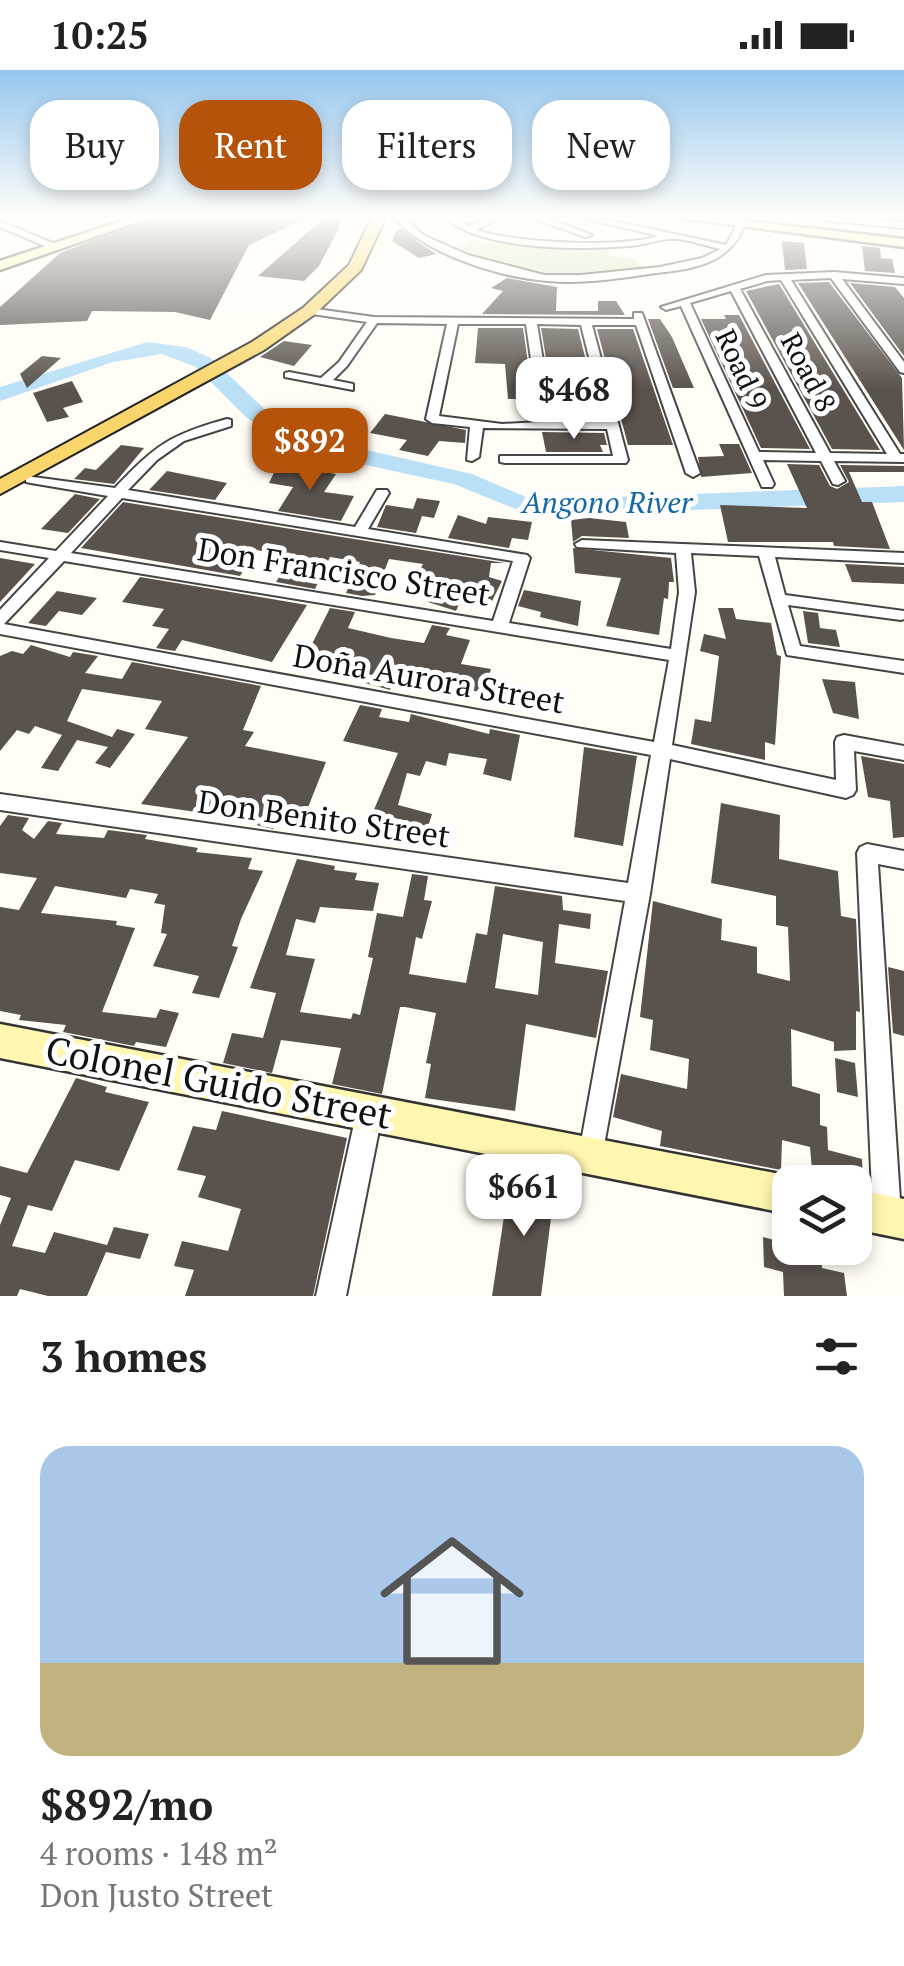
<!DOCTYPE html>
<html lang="en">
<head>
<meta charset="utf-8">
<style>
  body { margin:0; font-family:"PT Serif",serif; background:#f6f6f6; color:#222; height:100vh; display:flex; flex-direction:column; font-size:38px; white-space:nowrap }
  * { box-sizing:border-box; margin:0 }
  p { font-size:32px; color:#767676 }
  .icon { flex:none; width:55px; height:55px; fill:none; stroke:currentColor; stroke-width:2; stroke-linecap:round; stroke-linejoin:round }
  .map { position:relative; height:1226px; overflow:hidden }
  .drawer { display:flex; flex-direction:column; background:#fff; flex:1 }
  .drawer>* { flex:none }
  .guide { position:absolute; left:30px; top:30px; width:845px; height:90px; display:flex; gap:20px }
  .tools { position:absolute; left:772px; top:1095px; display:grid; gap:20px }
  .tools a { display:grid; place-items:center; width:100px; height:100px; border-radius:20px; background:#fff; box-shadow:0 5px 15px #0003; font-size:50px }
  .price { position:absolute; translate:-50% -85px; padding:0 22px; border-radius:20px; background:#fff; color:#222; font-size:32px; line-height:65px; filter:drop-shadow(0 2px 5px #0008) }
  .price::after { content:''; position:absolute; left:50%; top:60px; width:30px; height:22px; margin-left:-15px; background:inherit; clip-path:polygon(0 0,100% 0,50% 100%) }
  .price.on { background:#b45309; color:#fff }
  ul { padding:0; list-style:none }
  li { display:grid; align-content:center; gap:20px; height:530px; padding:0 40px }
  li span { display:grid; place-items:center; height:310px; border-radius:30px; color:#555 }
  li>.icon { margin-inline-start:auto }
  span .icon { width:180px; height:180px; fill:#fffc; stroke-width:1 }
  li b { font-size:42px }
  h2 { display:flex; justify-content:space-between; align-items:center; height:120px; padding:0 40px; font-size:42px }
  .chip { padding:0 35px; border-radius:30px; background:#fff; box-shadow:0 5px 15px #0003; font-size:35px; line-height:90px }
  .chip.on { background:#b45309; color:#fff }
  .status { display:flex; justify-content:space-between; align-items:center; height:70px; padding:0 50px; background:#fff; direction:ltr }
  .status svg { height:28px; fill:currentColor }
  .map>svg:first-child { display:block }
  .green { fill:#d5ebbd }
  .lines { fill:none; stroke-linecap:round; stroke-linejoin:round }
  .river { fill:#b9e0f7; fill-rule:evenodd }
  .building { fill:#5a524d; fill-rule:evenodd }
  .street-casing { stroke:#444; stroke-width:4 }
  .secondary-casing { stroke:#333; stroke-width:5 }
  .primary-casing { stroke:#222; stroke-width:4 }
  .street { fill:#fff; fill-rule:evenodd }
  .secondary { fill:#fff6b0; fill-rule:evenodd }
  .primary { fill:#f9d66b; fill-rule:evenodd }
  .labels { text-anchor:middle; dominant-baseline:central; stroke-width:10; stroke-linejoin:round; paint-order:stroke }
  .far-street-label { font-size:28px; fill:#111; stroke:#fff }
  .far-water-label { font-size:30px; font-style:italic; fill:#1768a6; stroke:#fff }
  .street-label { font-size:32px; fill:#111; stroke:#fff }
  .near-street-label { font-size:38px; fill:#111; stroke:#fff }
</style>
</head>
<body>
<div class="status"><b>10:25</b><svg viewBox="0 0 49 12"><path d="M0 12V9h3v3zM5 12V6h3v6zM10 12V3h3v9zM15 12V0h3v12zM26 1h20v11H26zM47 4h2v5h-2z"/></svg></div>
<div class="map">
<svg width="904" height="1226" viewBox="0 0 904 1226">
  <rect width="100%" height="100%" fill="#fffdf5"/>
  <path class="green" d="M472,170L608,180L610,186L632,188L645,198L549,207L455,180Z"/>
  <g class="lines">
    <path class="river" d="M147,272L186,277L211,288L275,349L314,368L472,404L533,430L904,416V432L533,446L454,414L319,385L276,369L245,346L196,297L162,284L113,292L0,331V317Z"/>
  </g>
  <path class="building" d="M155,147H308L249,175L210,250L175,242L92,241L87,251L0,255V237L60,183Z
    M325,147H341L338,160L319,196L304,211L258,206Z
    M401,159L422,175L437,184L419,188L392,171L396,161Z
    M782,171L804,173L807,199L785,200Z
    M862,176L880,178L881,188L892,189L895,203L865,201Z
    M507,208L557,217L556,241H598V231H616L625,245L482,244L503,221L491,218Z
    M829,212L902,308L904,380L798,213Z
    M850,213L895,217L904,228V286Z
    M779,214L880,380L832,379L746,221Z
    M724,245H739L810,379L761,378L701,249H726Z
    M648,249H660L672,267L694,318H673Z
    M478,258H523L533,329H508L505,294L475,293Z
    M541,258L578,259L600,347L556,348Z
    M597,259H633L673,375H628Z
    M284,271L312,275L294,296L260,287Z
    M42,286L61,288L27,318L20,304Z
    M72,311L83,332L63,338L69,347L47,352L33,323Z
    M385,344L466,360L465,373L439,371L428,386L399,380L407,370L370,363Z
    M542,362L604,363L607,375H600L603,382H546Z
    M719,374H739L752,403L701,407L698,387L724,386Z
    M121,375L144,378L114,414L74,409L85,398L96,400Z
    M278,394L336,404L324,422L354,426L341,451L278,441L293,417L269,413Z
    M787,394L819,395L830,416L837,419L849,412L840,395L904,396V402H849L862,432H872L890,479L834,476L833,472H728L720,435L807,438Z
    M167,401L227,413L215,430L149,420Z
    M75,424L100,429L68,463L41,459Z
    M417,428L440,431L434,448L422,446L416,463L377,457L386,435L413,439Z
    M123,432L505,493H491L489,507L502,511L488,539L459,534L456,541L425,531L434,505L419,502L423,494L389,489L375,525L362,526L346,523L360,492L330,487L315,519L276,512L292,486L256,480L240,506L81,478Z
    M458,445L486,454L488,447L532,452L528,470L512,468L509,478L448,468Z
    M589,448L626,452L629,468L582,466L573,472L571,450Z
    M573,478L671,488L674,512H669L668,529L664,528L659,565L606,556L621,508L575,503Z
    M0,488L35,494L0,532Z
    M845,494L904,497V514L852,512Z
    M140,507L260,527L307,535L272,592L182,570L175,581L156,578L169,559L152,556L164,539L122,532Z
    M524,520L581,531L578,556L540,547L541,542L518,536Z
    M57,521L97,528L82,545L59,541L46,556L28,553Z
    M330,538L355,542L348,558L391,568L424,573L432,555L450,558L446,565L470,570L461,594L491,599L484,623L413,607L409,620L393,614L390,620L348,608L355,592L308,582Z
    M718,538H733L736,549L771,553L777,585L781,586L775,675L765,672V690L691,674L695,649L711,652L719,586L700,581L704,564L726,569Z
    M803,541L818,543L820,558L836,560L840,577L808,573Z
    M31,575L70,587L73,582L98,586L85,603L122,609L132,592L261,616L243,660L254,662L245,676L326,692L303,750L279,746L273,759L210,744L141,734L188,667L145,659L162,631L82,619L67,651L112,667L117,659L135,664L110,698L95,693L108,677L77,670L58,701L41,698L62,665L35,656L29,664L17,660L0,681V586L12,581L23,584Z
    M822,609L855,612L859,649L833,643Z
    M360,635L382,639L379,647L409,652L411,644L489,664L490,659L520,665L511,711L483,704L487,689L449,683L446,696L426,691L420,706L407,703L398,735L432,744L428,757L373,742L398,683L343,671Z
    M584,677L637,686L623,776L574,767Z
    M861,686L904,694V767L893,768L890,731L868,727Z
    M721,733L780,745L779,789L838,801L841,846L856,849L860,942L856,941V980L834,981V972L791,959L792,1016L820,1024V1055L827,1057L828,1080L862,1089L863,1112L813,1111L810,1077L782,1070L781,1100L660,1076L662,1061L613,1047L621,1004L687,1019L689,989L650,980L653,950L640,947L653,831L722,849L721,870L757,877V903L790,911L788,857L776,855V826L711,813Z
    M8,745L29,748L22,760L34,769L48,751L62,753L56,764L104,768L108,760L147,765L145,769L198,778L196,782L252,788L248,799L263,801L241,849L232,876L238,877L219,928L192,923L199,906L153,896L167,864L161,863L165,835L154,833L158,824L130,819L126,828L55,816L41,843L117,851L116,855L135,858L102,942L156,948L160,939L179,943L166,977L136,972L134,976L63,962L66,955L19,950L21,945L0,941V837L19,840L37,808L0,803V756Z
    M297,789L335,796L334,800L357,803L355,810L379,813L373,841L320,837L315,853L296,849L286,885L315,889L300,942L351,949L353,943L360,945L373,888L368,887L377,843L403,847L412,804L428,806L424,830L432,831L422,869L416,867L409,904L466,913L476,863L487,865L495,816L562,826L563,840L591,844L590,859L559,854L555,893L608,901L596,968L526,954L515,1041L425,1028L431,994L426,993L436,943L405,937H400L382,1024L332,1014L341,978L281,970L272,1003L223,993L232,963L263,968L276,923L250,918ZM503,864L543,872L538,925L495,918Z
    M888,897L904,901V966L893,963Z
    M835,988L855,993L858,1027L837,1022Z
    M76,1008L107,1017L105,1022L149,1032L119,1101L75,1090L52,1141L28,1135L12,1176L45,1183L54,1162L107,1175L114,1157L149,1164L140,1189L106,1182L87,1226H48L20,1219L17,1226H0V1155L11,1128L0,1125V1096L27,1103Z
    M222,1041L347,1068L313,1226H185L194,1200L174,1196L182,1171L228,1181L241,1139L198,1127L206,1106L177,1100L193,1056L216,1060Z
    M510,1107L555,1117L541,1226H492Z
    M763,1167L790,1174V1178H821L822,1198L844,1203L847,1226H784L783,1202L764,1197Z"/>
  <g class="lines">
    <g class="street-casing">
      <path id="street" d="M394,147H403L425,166L468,185L544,205H581L660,197L702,188L721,179C705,176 683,167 668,169C656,170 643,175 630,176C579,180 483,181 443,147H453L469,156L490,147H502L476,160C515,173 620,178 659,166L578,147H595L726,175L738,153L745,155C728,197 689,199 649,204C616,209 581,214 548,211C502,208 423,184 394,147Z
        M530,147H543L592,165L585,167Z
        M817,147L904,152V158L821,150Z
        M0,151L60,176L62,178L54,180L0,157Z
        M834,202L904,208V214L842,209L904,292V303L900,302L831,208L791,210L900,384H904V392L834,391L845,411L838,415L833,414L821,391L763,390L774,414L772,417H762L681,236L666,240L661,237L766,205ZM781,210L887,384L830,383L740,219L767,211ZM731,221L816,383L759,382L690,233Z
        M309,238L374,247L634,249V243H642L700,403L693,407L686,403L636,255H592L628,390L626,393H505L500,392V386H613L607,359L483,358L479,387L472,391L467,390L470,357L432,353L426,349L447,254L377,253L347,296L333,310L353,314V320L285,307V303L289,302L321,308L339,292L367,252L305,243L304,241ZM458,254H526L540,352L502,354L439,346ZM537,254L581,255L605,351L553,352Z
        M227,349L231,350V356L184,371L157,390L128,420L355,457L377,420H387L389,423L368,459L527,485L530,488L509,553L671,579L679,522L676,483L577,477L575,474L582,470L904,483V493L775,487L785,525L904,541V549L901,550L788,535L800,576L904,591V603L787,585L759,486L691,483L695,522L672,675L836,710L835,672L837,667L844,665L904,676V690L854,681L856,720L853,725L846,728L670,689L650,824L601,1092L592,1096L583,1092L579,1083L625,831L0,740V724L628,813L651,685L0,564V540L49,488L0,480V472L56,481L108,426L31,413L26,412V406L115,418C156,375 169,365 227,349ZM122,428L513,491L493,551L71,483ZM64,491L669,590L654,672L4,554Z
        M867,774L904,781V799L878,794L901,1145L897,1155L887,1159L877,1155L873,1145L857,783L860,777Z
        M370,1027L379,1031L383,1040L346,1226H316L357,1040L361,1031Z"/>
    </g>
    <g class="secondary-casing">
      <path id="secondary" d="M133,147H151L0,200V191Z
        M672,147H711L904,169V177Z
        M0,954L790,1106L804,1112H790V1144L0,988Z
        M855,1119L904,1129V1169L855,1159Z"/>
    </g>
    <g class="primary-casing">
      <path id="primary" d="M372,147H386L361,200L315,244L264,280L0,424V409L252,272L303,238L349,195Z"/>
    </g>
    <use href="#street" class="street"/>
    <use href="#secondary" class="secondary"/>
    <use href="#primary" class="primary"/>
  </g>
  <linearGradient id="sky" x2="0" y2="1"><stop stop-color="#95c6ee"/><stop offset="0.46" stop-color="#fffefa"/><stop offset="1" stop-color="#fffefa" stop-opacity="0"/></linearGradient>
  <rect width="904" height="319" fill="url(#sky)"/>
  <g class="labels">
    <g class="far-street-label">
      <text transform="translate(742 299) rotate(65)">Road 9</text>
      <text transform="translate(809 302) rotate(62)">Road 8</text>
    </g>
    <g class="far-water-label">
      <text x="607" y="432">Angono River</text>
    </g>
    <g class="street-label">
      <text transform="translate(344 501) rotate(9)">Don Francisco Street</text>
      <text transform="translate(429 608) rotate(10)">Doña Aurora Street</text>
      <text transform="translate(324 748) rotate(8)">Don Benito Street</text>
    </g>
    <g class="near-street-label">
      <text transform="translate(219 1012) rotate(11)">Colonel Guido Street</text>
    </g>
  </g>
</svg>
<div class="tools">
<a><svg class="icon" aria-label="layers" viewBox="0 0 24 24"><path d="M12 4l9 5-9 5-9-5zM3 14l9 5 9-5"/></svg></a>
</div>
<b class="price" style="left:574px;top:372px">$468</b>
<b class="price on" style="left:310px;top:423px">$892</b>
<b class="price" style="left:524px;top:1169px">$661</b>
<div class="guide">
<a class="chip">Buy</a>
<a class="chip on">Rent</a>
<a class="chip">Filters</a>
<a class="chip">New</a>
</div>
</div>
<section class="drawer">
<h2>3 homes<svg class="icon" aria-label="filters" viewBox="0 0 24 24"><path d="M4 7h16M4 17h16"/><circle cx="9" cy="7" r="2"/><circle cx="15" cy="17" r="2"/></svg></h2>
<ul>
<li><span style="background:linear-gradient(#a9c7e8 70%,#c2b280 0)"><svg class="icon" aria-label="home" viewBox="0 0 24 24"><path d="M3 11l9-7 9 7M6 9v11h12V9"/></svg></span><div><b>$892/mo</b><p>4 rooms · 148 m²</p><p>Don Justo Street</p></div></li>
</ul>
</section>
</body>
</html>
